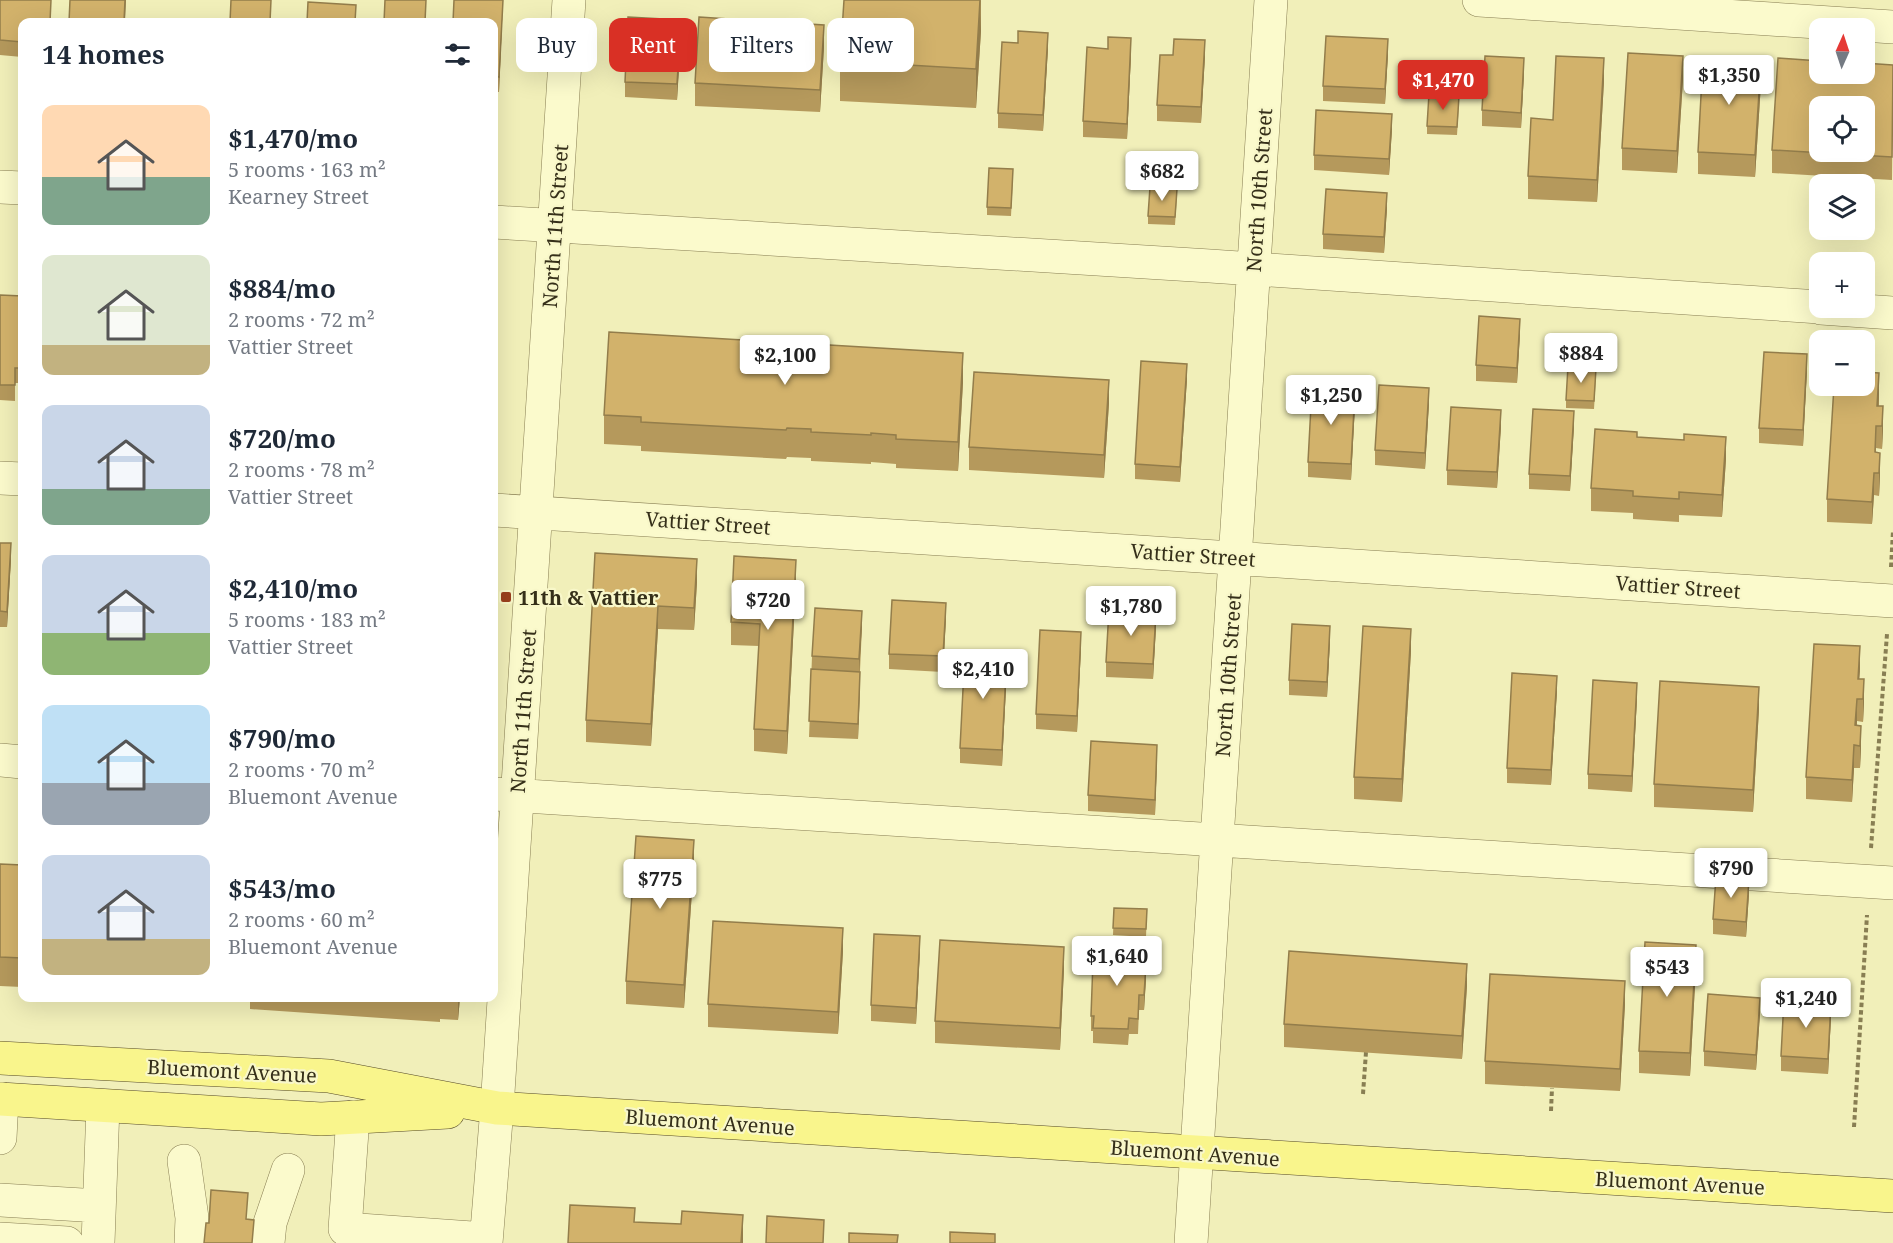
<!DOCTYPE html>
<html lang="en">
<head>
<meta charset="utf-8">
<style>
  body { margin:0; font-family:"Noto Serif",serif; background:#f2f2f3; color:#1f2937; height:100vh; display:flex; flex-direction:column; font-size:22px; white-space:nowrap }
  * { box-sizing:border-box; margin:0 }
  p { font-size:20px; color:#747a83 }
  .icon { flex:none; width:33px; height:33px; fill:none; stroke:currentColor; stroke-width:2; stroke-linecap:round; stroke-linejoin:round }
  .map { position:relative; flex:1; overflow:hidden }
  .details { position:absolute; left:18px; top:18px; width:480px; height:984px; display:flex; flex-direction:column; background:#fff; border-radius:12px; box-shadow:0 6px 24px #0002 }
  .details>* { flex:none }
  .banner { position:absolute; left:516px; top:18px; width:570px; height:54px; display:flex; gap:12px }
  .needle { width:39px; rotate:3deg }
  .tools { position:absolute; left:1809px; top:18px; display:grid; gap:12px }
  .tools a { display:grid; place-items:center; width:66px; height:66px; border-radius:12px; background:#fff; box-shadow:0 6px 24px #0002; font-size:30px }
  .price { position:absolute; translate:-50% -51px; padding:0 14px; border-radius:6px; background:#fff; color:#222; font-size:20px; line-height:39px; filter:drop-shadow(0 2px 3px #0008) }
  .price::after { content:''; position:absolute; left:50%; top:36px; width:18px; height:14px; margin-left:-9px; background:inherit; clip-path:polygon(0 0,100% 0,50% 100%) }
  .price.selected { background:#d93025; color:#fff }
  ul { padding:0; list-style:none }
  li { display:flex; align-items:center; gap:18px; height:150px; padding:0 24px }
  li span { display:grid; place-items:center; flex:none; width:168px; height:120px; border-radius:12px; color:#555 }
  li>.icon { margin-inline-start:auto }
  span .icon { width:72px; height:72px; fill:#fffc; stroke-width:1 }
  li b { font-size:26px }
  h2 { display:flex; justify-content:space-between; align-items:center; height:72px; padding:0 24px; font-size:26px }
  .pill { padding:0 21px; border-radius:12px; background:#fff; box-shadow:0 6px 24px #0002; font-size:21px; line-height:54px }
  .pill.selected { background:#d93025; color:#fff }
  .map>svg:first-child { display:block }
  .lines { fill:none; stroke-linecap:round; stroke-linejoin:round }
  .minor-casing { stroke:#887e53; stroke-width:34 }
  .major-casing { stroke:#554928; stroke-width:34 }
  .path { stroke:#887e53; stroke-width:4; stroke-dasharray:4.5 3; stroke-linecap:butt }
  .minor { stroke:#fbfacc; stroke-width:33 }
  .major { stroke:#f9f58c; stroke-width:33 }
  .wall { fill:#b5995c }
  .shaded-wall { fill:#937d4b }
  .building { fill:#d2b26b; stroke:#937d4b; stroke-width:1.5; fill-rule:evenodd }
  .poi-dot { fill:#9b401e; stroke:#f8f7c9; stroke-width:2 }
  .labels { text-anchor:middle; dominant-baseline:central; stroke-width:4.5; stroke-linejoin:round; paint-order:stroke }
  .street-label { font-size:20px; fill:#352f19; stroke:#f8f7c9 }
  .poi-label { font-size:20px; font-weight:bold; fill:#352f19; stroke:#f8f7c9; text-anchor:start }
</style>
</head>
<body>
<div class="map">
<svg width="1893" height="1243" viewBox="0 0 1893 1243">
  <rect width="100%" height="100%" fill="#f1efb9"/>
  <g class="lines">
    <g class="minor-casing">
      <path id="minor" d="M1479,0L1893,27
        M0,187L22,188
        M494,222L1210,266L1820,307
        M1821,308L1893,313
        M0,478L22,479
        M494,510L1893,601
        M0,760L22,762
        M494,794L1893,883
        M353,1117L345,1229L486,1239
        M0,1138L2,1099
        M184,1161L192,1218L191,1243
        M0,1200L99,1206
        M0,1239L67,1243
        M98,1243L103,1106
        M268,1243L270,1223L288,1170
        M486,1243L497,1108L569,0
        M1191,1243L1271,0"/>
    </g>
    <g class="major-casing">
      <path id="major" d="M0,1058L329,1076L497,1108L1893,1196
        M0,1099L321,1119L448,1112"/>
    </g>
    <path class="path" d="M1891,567L1893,531
      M1871,848L1887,634
      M1363,1094L1366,1052
      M1551,1111L1552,1088
      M1854,1127L1867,915"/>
    <use href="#minor" class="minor"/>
    <use href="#major" class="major"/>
  </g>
  <path class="wall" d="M0,0L22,22V57L0,55Z
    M503,0L499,92H494V22Z
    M981,0V31L976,108L840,101V61Z
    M681,36L677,100L625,97V82Z
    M824,47L820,112L695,106V83Z
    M1048,48L1043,131L998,128V113Z
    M1108,49L1131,54L1127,139L1083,137V121Z
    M1388,54L1385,104L1323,101V86Z
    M1205,56L1201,123L1157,121V105Z
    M1893,65L1892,180L1772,173V150Z
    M1524,73L1521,128L1482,126V110Z
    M1683,79L1677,173L1622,170V148Z
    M1604,81L1597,202L1528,199V176L1553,120Z
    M1761,83L1755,177L1698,174V152Z
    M1459,104L1457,135L1427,134V126Z
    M1392,129L1389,175L1314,170V155Z
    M1013,177L1011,216L987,215V207Z
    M1177,196L1175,225L1148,224V216Z
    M1387,208L1384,253L1323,249V234Z
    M0,295L22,296V383H15V401L0,400Z
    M1520,334L1517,383L1476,381V365Z
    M1807,370L1803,446L1759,443V428Z
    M1596,376L1594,409L1566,408V400Z
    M1187,379L1180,482L1135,479V464Z
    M963,382L958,471L896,468V464L871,462V464L811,461V458L787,457L786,459L641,451V446L604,444V415Z
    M1879,395V406L1883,429L1882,449L1876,448V452L1880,475L1879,496L1874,495L1872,524L1827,522V499Z
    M1109,403L1104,478L969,470V447Z
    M1429,403L1425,469L1375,465V450Z
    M1355,405L1351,480L1308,477V462Z
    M1501,426L1497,488L1447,485V470Z
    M1574,426L1570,491L1529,489V474Z
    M1637,437L1726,459L1722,517L1679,515V522L1633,519V513L1591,511V488Z
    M0,543L11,559L7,627H0Z
    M595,553L697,582L694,630L658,629L651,746L586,742V720Z
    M796,583L787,754L754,751V729L759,646L731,645V622Z
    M946,618L943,672L889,669V654Z
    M862,626L860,671V687L858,739L809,737L812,656Z
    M1156,627L1153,679L1106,677V662Z
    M1330,641L1327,697L1289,695V680Z
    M1081,647L1077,732L1036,729V714Z
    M1411,651L1402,802L1354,799V777Z
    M1007,668L1002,766L960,763V748Z
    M1860,669L1859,679L1864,702L1863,722L1857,721V725L1861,748L1860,768H1854L1852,802L1806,799V777Z
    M1557,691L1551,785L1507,783V768Z
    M1637,698L1632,792L1588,789V774Z
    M1759,709L1753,812L1654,807V784Z
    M1157,760L1155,815L1088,811V795Z
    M694,862L684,1008L626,1004V981Z
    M0,864L22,865V987L0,986Z
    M1749,894L1746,937L1713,934V919Z
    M1114,908L1147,909L1146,937L1113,935Z
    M843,951L838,1034L708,1027V1004Z
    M920,951L916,1024L871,1021V1005Z
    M1134,963L1146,979L1144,1010H1139L1138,1034H1129L1128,1045L1093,1043V1031H1091V1016Z
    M1696,967L1690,1076L1639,1073V1051Z
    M1064,969L1060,1050L935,1043V1021Z
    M1467,986L1462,1059L1284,1047V1024Z
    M250,998H460L458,1020L440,1019V1022L250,1009Z
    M1625,1004L1620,1091L1485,1084V1061Z
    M1760,1014L1756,1070L1704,1066V1051Z
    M1831,1017L1828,1074L1781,1071V1056Z"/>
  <path class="shaded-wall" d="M125,0H126L125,22H124Z
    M503,0L499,92V77Z
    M980,0L981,31L976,108V69Z
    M681,20V36L677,100V84Z
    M824,25V47L820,112V90Z
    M1048,33V48L1043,131V115Z
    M1131,38V54L1127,139V124Z
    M1388,39V54L1385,104V89Z
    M1205,40V56L1201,123V107Z
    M1683,56V79L1677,173V151Z
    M1524,58V73L1521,128V113Z
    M1604,58V81L1597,202V180Z
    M1761,61V83L1755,177V155Z
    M1392,114V129L1389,175V159Z
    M1387,193V208L1384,253V237Z
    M1520,319V334L1517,383V368Z
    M963,353V382L958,471V442Z
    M1807,354V370L1803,446V430Z
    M1187,364V379L1180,482V467Z
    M1879,373V395L1877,428V406Z
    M1109,380V403L1104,478V455Z
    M1429,388V403L1425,469V453Z
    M1355,390V405L1351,480V464Z
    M1883,406V429L1882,449V426Z
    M1501,410V426L1497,488V472Z
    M1574,411V426L1570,491V476Z
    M1726,437V459L1722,517V495Z
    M1880,453V475L1879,496V473Z
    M1874,473V495L1872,524V502Z
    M11,543V559L7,627V612Z
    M697,559V582L694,630V608Z
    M796,560V583L787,754V731Z
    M946,603V618L943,672V656Z
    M658,606V629L651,746V724Z
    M862,611V626L859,674V659Z
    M1156,612V627L1153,679V664Z
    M1330,626V641L1327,697V682Z
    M1411,629V651L1402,802V779Z
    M1081,632V647L1077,732V716Z
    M1860,646V669L1858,701V679Z
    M1007,653V668L1002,766V750Z
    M860,672V687L858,739V724Z
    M1557,676V691L1551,785V770Z
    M1864,679V702L1863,722V699Z
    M1637,683V698L1632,792V776Z
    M1759,687V709L1753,812V790Z
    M1857,699V721L1855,748V725Z
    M1861,726V748L1860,768V746Z
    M1157,745V760L1155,815V800Z
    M1854,745V768L1852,802V780Z
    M694,840V862L684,1008V985Z
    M1749,879V894L1746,937V922Z
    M843,928V951L838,1034V1012Z
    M920,936V951L916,1024V1008Z
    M1696,945V967L1690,1076V1053Z
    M1064,947V969L1060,1050V1028Z
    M1146,964V979L1144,1010V995Z
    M1467,964V986L1462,1059V1036Z
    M1625,981V1004L1620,1091V1069Z
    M458,998H460L458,1020Z
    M1760,998V1014L1756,1070V1055Z
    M1831,1002V1017L1828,1074V1059Z
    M743,1215V1243H741Z"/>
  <path class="building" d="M0,0H51L50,22H22V42L0,40Z
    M70,0H125L124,22H69Z
    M231,0H271L270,22H230Z
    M385,0H426L425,22H384Z
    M454,0H503L499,77L494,76V22H453Z
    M844,0H980L976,69L840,61Z
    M308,2L356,5L355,22H307Z
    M628,17L681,20L677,84L625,82Z
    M699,17L824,25L820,90L695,83Z
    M1018,31L1048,33L1043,115L998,113L1002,42L1018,43Z
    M1326,36L1388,39L1385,89L1323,86Z
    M1108,37L1131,38L1127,124L1083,121L1087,47L1108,49Z
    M1174,39L1205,40L1201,107L1157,105L1160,55H1173Z
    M1628,53L1683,56L1677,151L1622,148Z
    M1485,56L1524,58L1521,113L1482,110Z
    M1556,56L1604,58L1597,180L1528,176L1531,118L1553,120Z
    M1703,58L1761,61L1755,155L1698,152Z
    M1778,58L1820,61V74H1864V63L1893,65L1892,157L1772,150ZM1820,106H1864V152H1820Z
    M1429,94L1459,96L1457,127L1427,126Z
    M1316,110L1392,114L1389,159L1314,155Z
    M989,168L1013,169L1011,208L987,207Z
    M1150,187L1177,189L1175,217L1148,216Z
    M1326,189L1387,193L1384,237L1323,234Z
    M0,295L22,296V368H15V385H0Z
    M1479,316L1520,319L1517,368L1476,365Z
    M609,332L963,353L958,442L896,439V435L871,433V435L811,432V429L787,428L786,430L641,422V417L604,415Z
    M1764,352L1807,354L1803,430L1759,428Z
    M1141,361L1187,364L1180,467L1135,464Z
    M1568,366L1596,368L1594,401L1566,400Z
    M974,372L1109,380L1104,455L969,447Z
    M1864,372L1879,373L1877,406H1883L1882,426H1876L1875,452L1880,453L1879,473H1874L1872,502L1827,499L1834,386H1864Z
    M1379,385L1429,388L1425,453L1375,450Z
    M1312,387L1355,390L1351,464L1308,462Z
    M1451,407L1501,410L1497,472L1447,470Z
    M1533,409L1574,411L1570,476L1529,474Z
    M1595,429L1637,432V437L1684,440V434L1726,437L1722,495L1679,492V499L1633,496V491L1591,488Z
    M0,543H11L7,612L0,611Z
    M595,553L697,559L694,608L658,606L651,724L586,720Z
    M734,556L796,560L787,731L754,729L760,624L731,622Z
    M892,600L946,603L943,656L889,654Z
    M815,608L862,611L859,659L812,656Z
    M1109,609L1156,612L1153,664L1106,662Z
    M1292,624L1330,626L1327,682L1289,680Z
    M1363,626L1411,629L1402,779L1354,777Z
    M1040,630L1081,632L1077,716L1036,714Z
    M1814,644L1860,646L1858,679H1864L1863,699H1857L1855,725L1861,726L1860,746L1854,745L1852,780L1806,777Z
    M965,650L1007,653L1002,750L960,748Z
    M811,669L860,672L858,724L809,721Z
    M1512,673L1557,676L1551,770L1507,768Z
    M1593,680L1637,683L1632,776L1588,774Z
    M1660,681L1759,687L1753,790L1654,784Z
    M1091,741L1157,745L1155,800L1088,795Z
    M636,836L694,840L684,985L626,981Z
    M0,864L22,865V958L0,957Z
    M1716,877L1749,879L1746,922L1713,919Z
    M1114,908L1147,909L1146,929L1113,928Z
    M713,921L843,928L838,1012L708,1004Z
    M874,934L920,936L916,1008L871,1005Z
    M940,940L1064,947L1060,1028L935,1021Z
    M1645,942L1696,945L1690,1053L1639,1051Z
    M1102,944L1134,945V963L1146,964L1144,995H1139L1138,1019L1129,1018L1128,1029L1093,1028L1094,1016H1091L1093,961H1101Z
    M1289,951L1467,964L1462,1036L1284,1024Z
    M1490,974L1625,981L1620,1069L1485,1061Z
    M1708,994L1760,998L1756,1055L1704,1051Z
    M1784,999L1831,1002L1828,1059L1781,1056Z
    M211,1190L248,1193L246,1219L254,1220L252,1243H204L206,1223H209Z
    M570,1205L635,1208L634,1222L681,1224L682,1211L743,1215L741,1243H568Z
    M767,1216L824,1220L823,1243H766Z
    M950,1232L995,1234V1243H950Z
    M849,1233L898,1235L897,1243H849Z"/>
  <rect class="poi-dot" x="500" y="591" width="12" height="12" rx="3"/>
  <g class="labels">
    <g class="street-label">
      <text transform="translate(1259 190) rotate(-86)">North 10th Street</text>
      <text transform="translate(555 226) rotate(-86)">North 11th Street</text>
      <text transform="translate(708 523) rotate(4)">Vattier Street</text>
      <text transform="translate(1193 555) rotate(4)">Vattier Street</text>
      <text transform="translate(1678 587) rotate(4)">Vattier Street</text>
      <text transform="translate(1228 675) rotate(-86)">North 10th Street</text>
      <text transform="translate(523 711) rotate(-86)">North 11th Street</text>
      <text transform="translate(232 1071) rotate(3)">Bluemont Avenue</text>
      <text transform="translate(710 1122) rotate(4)">Bluemont Avenue</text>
      <text transform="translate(1195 1153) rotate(4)">Bluemont Avenue</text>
      <text transform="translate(1680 1183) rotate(3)">Bluemont Avenue</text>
    </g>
    <g class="poi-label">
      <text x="518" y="597">11th &amp; Vattier</text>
    </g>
  </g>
</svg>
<div class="tools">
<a><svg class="needle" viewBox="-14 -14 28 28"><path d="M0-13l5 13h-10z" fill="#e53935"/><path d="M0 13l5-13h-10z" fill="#747a83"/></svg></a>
<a><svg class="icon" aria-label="locate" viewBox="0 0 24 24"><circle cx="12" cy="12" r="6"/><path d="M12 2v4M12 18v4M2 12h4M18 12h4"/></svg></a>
<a><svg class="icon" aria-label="layers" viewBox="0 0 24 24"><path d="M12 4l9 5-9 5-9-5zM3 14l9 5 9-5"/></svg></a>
<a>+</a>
<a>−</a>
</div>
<b class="price" style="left:1729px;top:106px">$1,350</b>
<b class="price selected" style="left:1443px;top:111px">$1,470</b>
<b class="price" style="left:1162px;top:202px">$682</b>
<b class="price" style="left:1581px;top:384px">$884</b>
<b class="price" style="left:785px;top:386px">$2,100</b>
<b class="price" style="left:1331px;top:426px">$1,250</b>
<b class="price" style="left:768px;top:631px">$720</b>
<b class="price" style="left:1131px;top:637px">$1,780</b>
<b class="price" style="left:983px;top:700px">$2,410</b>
<b class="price" style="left:1731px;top:899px">$790</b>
<b class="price" style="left:660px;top:910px">$775</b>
<b class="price" style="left:1117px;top:987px">$1,640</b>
<b class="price" style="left:1667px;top:998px">$543</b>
<b class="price" style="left:1806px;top:1029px">$1,240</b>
<div class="banner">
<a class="pill">Buy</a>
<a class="pill selected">Rent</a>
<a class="pill">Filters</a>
<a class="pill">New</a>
</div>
<section class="details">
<h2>14 homes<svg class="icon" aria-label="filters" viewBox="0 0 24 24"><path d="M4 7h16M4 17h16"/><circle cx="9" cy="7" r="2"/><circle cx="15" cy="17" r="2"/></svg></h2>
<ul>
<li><span style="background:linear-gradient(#ffd9b3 60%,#7fa58c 0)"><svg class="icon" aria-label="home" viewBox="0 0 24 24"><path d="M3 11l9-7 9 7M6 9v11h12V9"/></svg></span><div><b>$1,470/mo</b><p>5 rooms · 163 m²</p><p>Kearney Street</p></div></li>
<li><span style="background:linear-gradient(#dfe7d0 75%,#c2b280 0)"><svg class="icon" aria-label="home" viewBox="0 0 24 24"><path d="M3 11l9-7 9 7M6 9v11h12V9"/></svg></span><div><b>$884/mo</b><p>2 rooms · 72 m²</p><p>Vattier Street</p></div></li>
<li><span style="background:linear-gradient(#c9d6e8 70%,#7fa58c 0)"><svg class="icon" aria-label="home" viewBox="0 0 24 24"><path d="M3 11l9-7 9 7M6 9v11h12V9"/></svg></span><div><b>$720/mo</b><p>2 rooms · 78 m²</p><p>Vattier Street</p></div></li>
<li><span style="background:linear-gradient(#c9d6e8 65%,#8fb573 0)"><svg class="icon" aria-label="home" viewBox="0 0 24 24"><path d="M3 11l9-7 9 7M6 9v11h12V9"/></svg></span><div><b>$2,410/mo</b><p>5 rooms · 183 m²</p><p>Vattier Street</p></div></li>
<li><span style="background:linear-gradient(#bfe0f5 65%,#9aa5b1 0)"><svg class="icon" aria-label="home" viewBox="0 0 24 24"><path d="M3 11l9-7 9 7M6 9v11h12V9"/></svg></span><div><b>$790/mo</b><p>2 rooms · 70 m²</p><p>Bluemont Avenue</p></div></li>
<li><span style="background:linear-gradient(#c9d6e8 70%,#c2b280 0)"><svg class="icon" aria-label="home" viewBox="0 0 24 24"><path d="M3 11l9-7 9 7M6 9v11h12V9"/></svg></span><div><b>$543/mo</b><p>2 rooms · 60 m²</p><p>Bluemont Avenue</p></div></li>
</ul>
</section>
</div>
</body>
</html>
